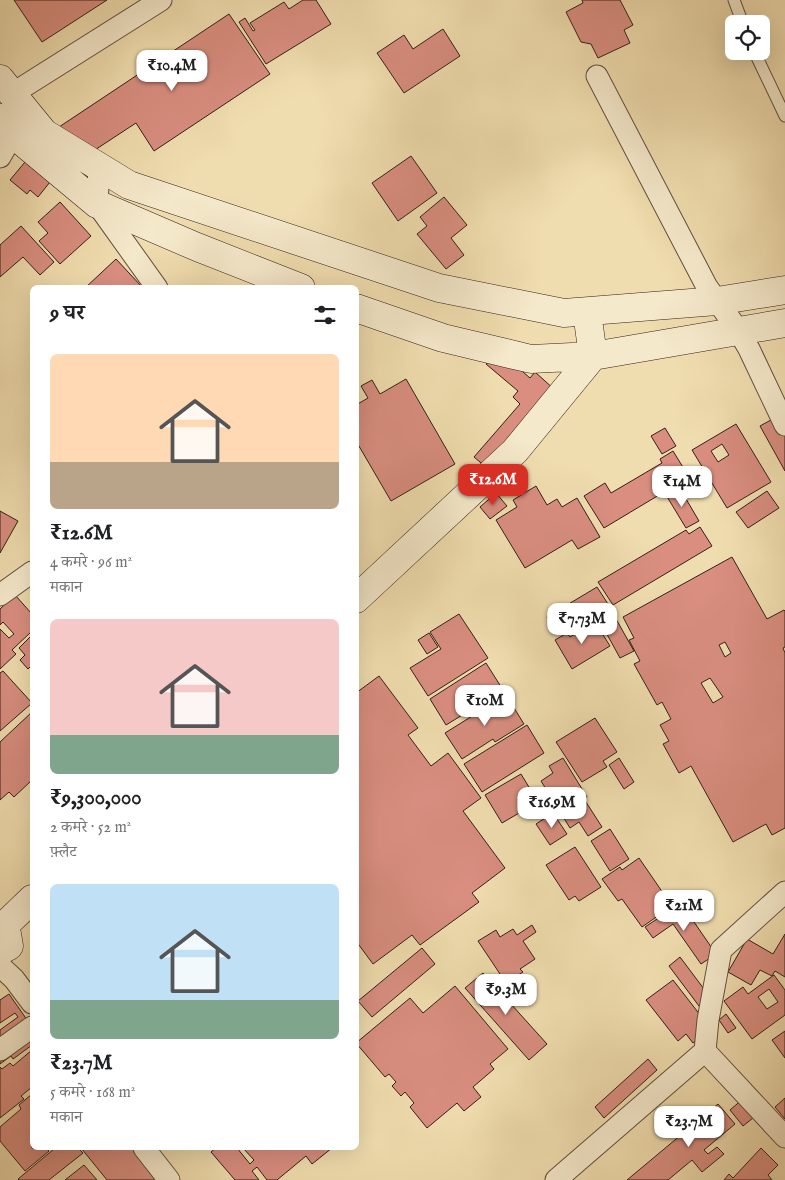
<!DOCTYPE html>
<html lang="hi">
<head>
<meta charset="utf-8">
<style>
  body { margin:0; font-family:"IM FELL English","Noto Serif Devanagari",serif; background:#f2f2f2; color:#202124; height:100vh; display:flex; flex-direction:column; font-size:19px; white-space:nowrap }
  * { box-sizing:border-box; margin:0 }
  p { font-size:16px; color:#757577 }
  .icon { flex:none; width:28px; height:28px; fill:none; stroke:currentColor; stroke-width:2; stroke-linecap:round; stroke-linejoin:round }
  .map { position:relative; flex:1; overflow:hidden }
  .sheet { position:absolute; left:30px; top:285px; width:329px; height:865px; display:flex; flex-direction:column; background:#fff; border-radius:8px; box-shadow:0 5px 20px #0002 }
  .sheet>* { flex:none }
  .tools { position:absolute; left:725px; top:15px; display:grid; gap:10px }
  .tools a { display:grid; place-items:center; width:45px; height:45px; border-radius:8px; background:#fff; box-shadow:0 5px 20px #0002; font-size:25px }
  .price { position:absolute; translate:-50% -42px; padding:0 11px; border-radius:10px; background:#fff; color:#222; font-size:16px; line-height:32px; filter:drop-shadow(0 1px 2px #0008) }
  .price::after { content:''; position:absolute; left:50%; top:30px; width:15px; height:11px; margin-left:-8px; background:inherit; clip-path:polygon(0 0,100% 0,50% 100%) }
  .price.selected { background:#d93025; color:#fff }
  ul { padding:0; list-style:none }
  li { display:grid; align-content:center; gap:10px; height:265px; padding:0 20px }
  li span { display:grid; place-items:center; height:155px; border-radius:8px; color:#555 }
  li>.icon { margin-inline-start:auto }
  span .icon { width:90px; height:90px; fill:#fffc; stroke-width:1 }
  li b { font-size:21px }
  h2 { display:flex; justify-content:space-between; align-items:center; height:60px; padding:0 20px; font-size:21px }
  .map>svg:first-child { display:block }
  .building { fill:#d98e80; stroke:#322018; fill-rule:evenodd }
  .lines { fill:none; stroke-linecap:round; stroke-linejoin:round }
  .lane-casing { stroke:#624f3e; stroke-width:13 }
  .street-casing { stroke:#624f3e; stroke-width:23 }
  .secondary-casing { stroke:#322018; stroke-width:29 }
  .lane { stroke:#f5e9cb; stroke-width:11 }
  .street { stroke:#f5e9cb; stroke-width:21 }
  .secondary { stroke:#f5e9cb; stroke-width:28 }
</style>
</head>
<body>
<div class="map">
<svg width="785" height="1180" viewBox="0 0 785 1180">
  <rect width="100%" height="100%" fill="#f0ddaf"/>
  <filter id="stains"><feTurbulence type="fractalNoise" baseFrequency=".004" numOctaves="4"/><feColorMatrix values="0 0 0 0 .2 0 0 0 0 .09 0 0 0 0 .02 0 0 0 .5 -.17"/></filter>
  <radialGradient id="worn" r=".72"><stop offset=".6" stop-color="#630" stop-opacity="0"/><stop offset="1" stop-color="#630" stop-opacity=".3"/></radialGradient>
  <path class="building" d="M14,0H107L42,42Z
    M303,0H316L331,24L266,64L239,22L245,18L253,31L255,30L250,23L284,2L289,9Z
    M582,0H620L633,25L624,30L630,43L598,58L591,44L581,42L566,12L583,3Z
    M229,14L270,74L154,151L136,123L78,161L56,129Z
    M443,29L460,56L404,93L377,53L404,35L413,49Z
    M411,156L437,193L398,221L372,183Z
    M25,162L50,182L38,197L30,190L27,194L10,180Z
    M444,197L467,225L451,238L464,255L446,269L417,234L427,226L420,217Z
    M60,202L91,236L60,264L39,241L48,233L38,222Z
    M21,226L54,262L40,275L23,257L0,277V245Z
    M116,259L143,288H85Z
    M491,358L500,366L507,358L530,378L535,372L555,390L487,468L474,457L520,404L513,397L518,391L486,364Z
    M406,379L455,464L391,501L356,441V405L368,398L361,386L372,380L380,394Z
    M780,415L785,424V471L760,426Z
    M736,424L771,482L727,508L692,450ZM722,444L729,455L718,462L711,451Z
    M665,428L676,446L662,454L651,436Z
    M673,451L689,477L604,528L584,496L605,483L611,493L662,463L660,459Z
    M536,486L547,505L557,499L562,507L577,498L600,537L578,549L572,540L525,568L496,520L517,507L513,500Z
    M679,487L699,521L686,528L666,495Z
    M767,491L779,508L748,528L736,512Z
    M496,493L507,506L490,519L480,507Z
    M0,511L18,521L0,553Z
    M700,527L712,546L613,605L598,582L686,530L689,534Z
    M732,557L767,619L784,610L785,611V647L783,648L785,653V828L772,835L766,824L733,842L691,766L679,773L663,744L669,741L660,725L671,719L662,702L657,705L634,664L640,661L629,640L634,638L623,617ZM725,642L731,653L725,657L719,645ZM710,678L723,697L713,703L701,683Z
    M597,587L608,604L558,634L547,617Z
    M15,595L32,614V631L12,650L16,654L0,669V629L9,638L14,634L3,622L0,625V609Z
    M611,610L634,651L620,658L598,618Z
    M459,614L488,658L428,696L410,668L441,649L430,632Z
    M595,622L610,646L572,669L555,640L567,633L570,637Z
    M429,633L438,647L427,654L418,640Z
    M32,635V665L28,669L20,660L25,655L19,648Z
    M486,663L503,690L446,725L430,699Z
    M3,671L32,703L0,731V673Z
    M379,676L418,728L408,735L431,766L448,753L481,798L463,811L505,868L472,893L479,902L420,945L412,935L373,964L356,941V889L358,888L356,886V693Z
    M506,695L524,724L495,742L493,739L462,759L445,733Z
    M32,712V780L14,797L9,792L0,800V742Z
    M595,718L617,752L603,761L607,767L582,782L556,742Z
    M527,725L544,753L482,792L464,764Z
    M563,758L587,797L584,799L602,827L588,836L579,822L570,828L541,781L553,773L549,766Z
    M619,758L634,782L624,789L609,765Z
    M521,774L538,802L502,823L485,795Z
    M553,813L567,834L550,845L536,824Z
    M610,829L629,859L610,871L591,841Z
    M575,847L601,887L579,901L575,896L569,900L546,865Z
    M639,858L672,906L642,927L622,899L618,901L602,879L620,867L622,870Z
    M681,903L716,954L701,964L673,924L653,938L645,927Z
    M532,925L536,932L523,941L535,959L520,969L523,972L506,983L478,941L496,930L500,937L513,929L517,935Z
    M785,934V977L775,971L772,976L760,970L751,985L728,972L747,939L773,954Z
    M422,948L435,964L372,1017L358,1001Z
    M680,957L713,1001L702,1010L669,966Z
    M483,973L547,1044L529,1060L465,988Z
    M774,975L785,990V1015L752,1039L724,1001L743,987L748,994ZM769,989L778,1002L767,1009L758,997Z
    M673,980L711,1029L693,1043L686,1034L678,1041L646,1000Z
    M455,986L508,1049L490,1064L494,1069L473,1087L481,1097L464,1111L457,1103L427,1128L410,1107L414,1103L405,1092L401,1096L392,1086L396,1082L389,1074L385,1077L356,1043L410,998L423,1013Z
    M9,994L32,1027V1045L13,1059L11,1056L0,1064V1030L18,1017L15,1013L0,1023V1000Z
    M726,1014L736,1028L728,1033L719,1020Z
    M785,1031V1058L772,1040Z
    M32,1050V1087L21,1096L24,1099L0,1118V1067L2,1069L10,1063L13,1066Z
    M648,1059L657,1070L604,1118L595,1107Z
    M32,1094V1148H46L49,1151L25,1171L0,1141V1127L21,1109L19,1105Z
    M744,1098L758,1114L743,1126L730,1110Z
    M785,1098V1119L775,1107Z
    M718,1104L735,1124L704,1150L708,1154L717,1147L724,1154L702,1172L692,1160L668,1180H627Z
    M53,1148H78L83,1153L49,1180H19L18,1179L54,1149Z
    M81,1148H141L167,1180H107Z
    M216,1148H237L250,1164L254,1160L243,1148H332L312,1164L306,1156L277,1180H267L257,1167L252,1171L259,1180H235L211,1152Z
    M761,1148L778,1165L768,1175L772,1180H724L729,1174L733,1178Z
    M84,1165L97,1180H65Z"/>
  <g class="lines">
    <g class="lane-casing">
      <path id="lane" d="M734,0L743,24
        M754,51L785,116"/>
    </g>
    <g class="street-casing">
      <path id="street" d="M597,76L707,287L738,330L749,349L785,425
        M12,94L161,0
        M0,157L13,134
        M99,167L97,204L157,288
        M0,595L32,572
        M0,966L14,979L32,1003
        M0,1050L32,1027
        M705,1051L708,1020L721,950L785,892
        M144,1148L169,1180
        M556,1180L705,1051L785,1137"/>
    </g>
    <g class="secondary-casing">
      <path id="secondary" d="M0,79L44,133L129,185L439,288L564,313L717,301L785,290
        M0,118L13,134L97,204L197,247L301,288
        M356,308L443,338L531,359L593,356L785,323
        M356,599L515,451L593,356L587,312
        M0,927L7,934L9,946L0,951
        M2,928L32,899"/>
    </g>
    <use href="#lane" class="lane"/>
    <use href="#street" class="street"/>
    <use href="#secondary" class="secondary"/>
  </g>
  <rect width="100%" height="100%" filter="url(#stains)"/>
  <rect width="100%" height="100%" fill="url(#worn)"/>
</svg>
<div class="tools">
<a><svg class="icon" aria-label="locate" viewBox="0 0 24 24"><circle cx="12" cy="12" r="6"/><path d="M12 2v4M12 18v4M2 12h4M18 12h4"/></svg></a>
</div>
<b class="price" style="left:172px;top:92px">₹10.4M</b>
<b class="price selected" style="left:493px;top:506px">₹12.6M</b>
<b class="price" style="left:682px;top:508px">₹14M</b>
<b class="price" style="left:582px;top:645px">₹7.73M</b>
<b class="price" style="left:485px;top:727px">₹10M</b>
<b class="price" style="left:552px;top:829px">₹16.9M</b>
<b class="price" style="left:684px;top:932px">₹21M</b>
<b class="price" style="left:506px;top:1016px">₹9.3M</b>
<b class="price" style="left:689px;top:1148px">₹23.7M</b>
<section class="sheet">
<h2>9 घर<svg class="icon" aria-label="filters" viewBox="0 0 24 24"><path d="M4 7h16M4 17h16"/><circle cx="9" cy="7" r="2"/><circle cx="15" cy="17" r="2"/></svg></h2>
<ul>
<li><span style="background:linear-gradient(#ffd9b3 70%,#b9a48a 0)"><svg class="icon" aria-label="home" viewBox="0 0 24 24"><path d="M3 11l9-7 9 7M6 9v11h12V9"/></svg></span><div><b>₹12.6M</b><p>4 कमरे · 96 m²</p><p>मकान</p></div></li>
<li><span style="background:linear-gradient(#f6c9c9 75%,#7fa58c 0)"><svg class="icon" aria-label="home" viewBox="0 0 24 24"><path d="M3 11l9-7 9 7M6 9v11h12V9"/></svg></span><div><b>₹9,300,000</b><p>2 कमरे · 52 m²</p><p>फ़्लैट</p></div></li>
<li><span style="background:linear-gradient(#bfe0f5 75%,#7fa58c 0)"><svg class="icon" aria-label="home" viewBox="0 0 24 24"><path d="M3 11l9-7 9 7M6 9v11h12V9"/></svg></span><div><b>₹23.7M</b><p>5 कमरे · 168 m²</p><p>मकान</p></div></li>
</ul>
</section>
</div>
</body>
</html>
